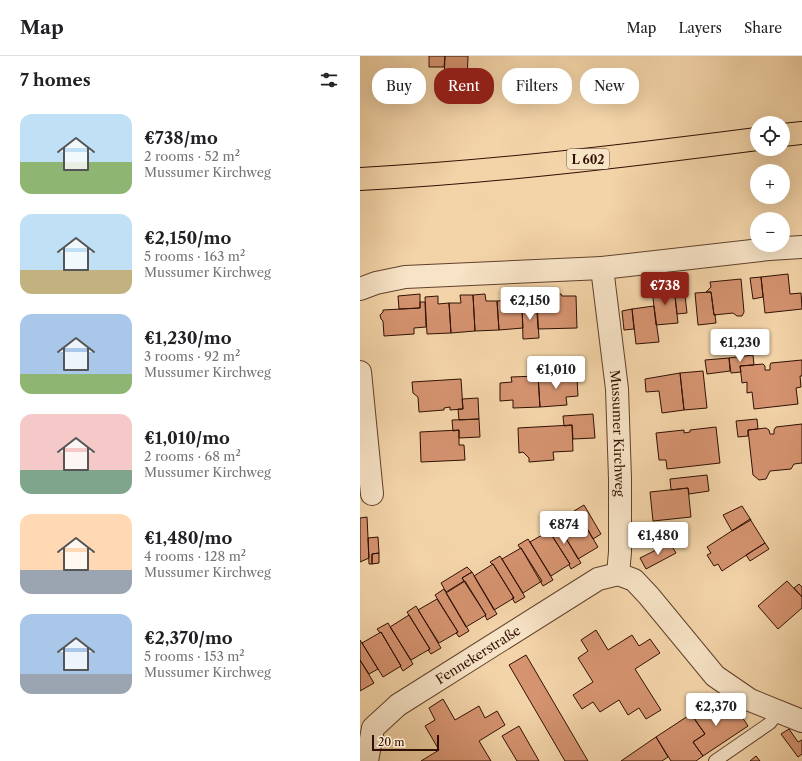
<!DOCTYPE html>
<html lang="en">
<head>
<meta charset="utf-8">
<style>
  body { margin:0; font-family:"Libre Caslon Text",serif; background:#f6f6f6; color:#202124; height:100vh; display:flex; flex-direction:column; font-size:15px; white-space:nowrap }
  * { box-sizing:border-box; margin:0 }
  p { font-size:13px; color:#757577 }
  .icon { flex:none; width:22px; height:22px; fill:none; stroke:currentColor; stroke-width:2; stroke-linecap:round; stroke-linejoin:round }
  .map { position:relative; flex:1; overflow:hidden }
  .sheet { display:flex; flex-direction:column; background:#fff; width:360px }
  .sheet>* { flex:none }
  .guide { position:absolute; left:12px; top:12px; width:370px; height:36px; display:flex; gap:8px }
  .controls { position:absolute; left:390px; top:60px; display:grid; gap:8px }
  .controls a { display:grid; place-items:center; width:40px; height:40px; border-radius:50%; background:#fff; box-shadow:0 4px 16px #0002; font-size:20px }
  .scale { position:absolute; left:12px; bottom:10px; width:67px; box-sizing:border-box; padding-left:4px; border:2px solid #301003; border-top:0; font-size:11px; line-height:14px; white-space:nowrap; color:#301003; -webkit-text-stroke:3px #f7e3c6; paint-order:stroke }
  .price { position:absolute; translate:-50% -34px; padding:0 9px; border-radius:4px; background:#fff; color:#222; font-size:13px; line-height:26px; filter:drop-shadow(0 1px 2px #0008) }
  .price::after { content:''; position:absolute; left:50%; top:24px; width:12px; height:9px; margin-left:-6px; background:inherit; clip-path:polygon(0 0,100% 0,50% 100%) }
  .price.selected { background:#8f2418; color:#fff }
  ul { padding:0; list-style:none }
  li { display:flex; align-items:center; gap:12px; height:100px; padding:0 20px }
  li span { display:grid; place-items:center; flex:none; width:112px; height:80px; border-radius:12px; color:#555 }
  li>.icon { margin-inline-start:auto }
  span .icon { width:48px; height:48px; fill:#fffc; stroke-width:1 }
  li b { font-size:17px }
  h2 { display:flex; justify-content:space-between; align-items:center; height:48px; padding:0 20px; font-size:17px }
  .tag { padding:0 14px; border-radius:16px; background:#fff; box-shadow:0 4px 16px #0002; font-size:14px; line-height:36px }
  .tag.selected { background:#8f2418; color:#fff }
  header { display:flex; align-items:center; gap:24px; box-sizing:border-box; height:56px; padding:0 20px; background:#fff; border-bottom:1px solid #e0e0e0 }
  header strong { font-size:19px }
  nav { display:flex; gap:22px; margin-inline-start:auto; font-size:14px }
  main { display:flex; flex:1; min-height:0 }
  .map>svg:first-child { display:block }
  .building { fill:#d59370; stroke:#301003 }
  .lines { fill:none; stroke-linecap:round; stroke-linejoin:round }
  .lane-casing { stroke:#61412c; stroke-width:14 }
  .street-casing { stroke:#61412c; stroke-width:24 }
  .primary-casing { stroke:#301003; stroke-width:24 }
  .lane { stroke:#f7e3c6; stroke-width:12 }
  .street { stroke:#f7e3c6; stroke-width:22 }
  .primary { stroke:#f3d4a8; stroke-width:22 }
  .labels { text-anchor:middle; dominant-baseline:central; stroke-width:4; stroke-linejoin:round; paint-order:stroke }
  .shield { fill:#f7e3c6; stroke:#6c4f3e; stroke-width:1 }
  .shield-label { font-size:12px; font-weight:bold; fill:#301003 }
  .street-label { font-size:13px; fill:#301003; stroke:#f7e3c6 }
</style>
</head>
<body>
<header>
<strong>Map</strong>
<nav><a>Map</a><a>Layers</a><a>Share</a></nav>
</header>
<main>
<section class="sheet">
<h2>7 homes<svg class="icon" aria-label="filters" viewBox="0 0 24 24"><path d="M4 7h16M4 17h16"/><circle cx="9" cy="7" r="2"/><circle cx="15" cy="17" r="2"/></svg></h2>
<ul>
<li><span style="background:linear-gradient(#bfe0f5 60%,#8fb573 0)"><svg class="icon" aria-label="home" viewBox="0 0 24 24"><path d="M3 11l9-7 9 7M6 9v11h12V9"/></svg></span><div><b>€738/mo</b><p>2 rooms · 52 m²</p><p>Mussumer Kirchweg</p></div></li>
<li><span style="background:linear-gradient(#bfe0f5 70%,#c2b280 0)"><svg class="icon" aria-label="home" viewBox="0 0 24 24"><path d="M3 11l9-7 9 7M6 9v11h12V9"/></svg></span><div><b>€2,150/mo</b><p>5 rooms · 163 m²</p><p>Mussumer Kirchweg</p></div></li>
<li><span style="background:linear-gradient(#a9c7e8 75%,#8fb573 0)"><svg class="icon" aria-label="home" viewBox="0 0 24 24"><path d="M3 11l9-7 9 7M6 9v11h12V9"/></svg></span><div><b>€1,230/mo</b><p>3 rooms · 92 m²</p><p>Mussumer Kirchweg</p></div></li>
<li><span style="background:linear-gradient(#f6c9c9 70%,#7fa58c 0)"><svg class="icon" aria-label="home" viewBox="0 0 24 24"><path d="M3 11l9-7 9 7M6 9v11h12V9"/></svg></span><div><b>€1,010/mo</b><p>2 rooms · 68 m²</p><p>Mussumer Kirchweg</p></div></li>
<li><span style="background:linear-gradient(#ffd9b3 70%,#9aa5b1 0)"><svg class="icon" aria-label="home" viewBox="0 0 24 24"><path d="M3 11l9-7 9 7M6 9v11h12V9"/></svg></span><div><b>€1,480/mo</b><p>4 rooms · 128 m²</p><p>Mussumer Kirchweg</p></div></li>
<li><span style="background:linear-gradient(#a9c7e8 75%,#9aa5b1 0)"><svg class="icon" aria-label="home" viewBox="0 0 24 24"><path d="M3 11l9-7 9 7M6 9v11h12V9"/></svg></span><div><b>€2,370/mo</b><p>5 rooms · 153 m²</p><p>Mussumer Kirchweg</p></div></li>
</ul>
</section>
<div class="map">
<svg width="442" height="705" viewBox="0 0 442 705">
  <rect width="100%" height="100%" fill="#f3d4a8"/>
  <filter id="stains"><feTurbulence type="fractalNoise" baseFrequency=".005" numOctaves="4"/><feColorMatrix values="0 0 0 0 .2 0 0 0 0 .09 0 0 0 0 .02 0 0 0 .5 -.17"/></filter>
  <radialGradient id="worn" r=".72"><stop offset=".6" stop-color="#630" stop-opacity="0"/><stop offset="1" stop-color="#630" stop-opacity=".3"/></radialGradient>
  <path class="building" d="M69,0H85L84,11H69Z
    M85,0H108L107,26L84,27Z
    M428,218L430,238L441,237L442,253L405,257L401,221Z
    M401,221L403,241L393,243L390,222Z
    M381,223L384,256L382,260H377L373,257L354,259L351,236H346L351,231L350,226Z
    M324,230L327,257L317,258L314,231Z
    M314,231L318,267L296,269L292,233Z
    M161,236L163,272L139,274L137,245L148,244V237Z
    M351,236L354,259H356H355L356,267L338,269L335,237Z
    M60,238V252L39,253L38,240Z
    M125,238L126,245H137L139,274L115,275L113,239Z
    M201,238L202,240H216L217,272L178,273L176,242L188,241V239Z
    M100,239H113L115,275L91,277L89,247H101Z
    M78,240V248L89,247L91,277L67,278L65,241Z
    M60,246H65L66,271L54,272V278L24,280L23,265L21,263L20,259L23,256V254L60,252Z
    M177,247L179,282L163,283L162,248Z
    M294,250L299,286L276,288L272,253Z
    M272,253L274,273L264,274L262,255Z
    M393,299L394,309L380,310L381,316L371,317L369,302Z
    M369,302L370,315L347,318L345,304Z
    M442,304V320H440L441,331L436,332L438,348L394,353L392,336L387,337V326L382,327L380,310L403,308L405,310V314H410V309L411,307Z
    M343,315L347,352L324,354L320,317Z
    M320,317L324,354L302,357L299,335L286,336L285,323Z
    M205,318V323H217L218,340L206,341L207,349L180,351L178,320Z
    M178,320L180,351L153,352V344L140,345V327L152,326L151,321Z
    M101,323L103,353L90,354V351L84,352V354L59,356L58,341L53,337L52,326Z
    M118,342L119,363L99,364L98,353H103L102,343Z
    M233,358L235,382L213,383L212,369L204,370L203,360Z
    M119,363L120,381L99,382V374L93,375L92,364Z
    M397,363L398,373L388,374V380L378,381L376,365Z
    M442,368V407L434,408L431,413L410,415L406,423L399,424L393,419L388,374L406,372L409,374L410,378H414V374L416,371Z
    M212,369L213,395L193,396L194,404L169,406V402L163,396L159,397L158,372Z
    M356,371L360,407L307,413L306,404H299L296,377L324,374V377L330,376V374Z
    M99,374V389H104L105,404L61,406L60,376Z
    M347,419L349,435L329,438L328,432L311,434L310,423Z
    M328,432L331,461L293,465L290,436Z
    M224,449L241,478L233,483L218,457L216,459L214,455Z
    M382,450L391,464L372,475L363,459Z
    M218,457L238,491L218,503L198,469Z
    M7,461L9,502L0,506V462Z
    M390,463L405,487L362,515L358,508L354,510L347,499L351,497L347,491Z
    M196,466L221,507L211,513L209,509L210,508L189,475H188L186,472Z
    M189,475L210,508L191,520L170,486Z
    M18,481L19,497L12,498V508H9L8,482Z
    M168,483L193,524L183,530L161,492H160L158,489Z
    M310,487L316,497L286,513L280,502Z
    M405,487L409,493L390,505L386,499Z
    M161,492L182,525L163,537L142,503Z
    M19,497V507L12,508V498Z
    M140,500L165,541L155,547L152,542H154L133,508H132L130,506Z
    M133,508L154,542L134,554L114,520Z
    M107,511L112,516L102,522L104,525L86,536L81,527Z
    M112,516L137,558L127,564L125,559H126L102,522Z
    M105,525L126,559L106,571L86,537Z
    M427,525L442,541V552L418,573L398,550Z
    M439,528L442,531V541L434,532Z
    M84,533L109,575L99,581L96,577L98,576L75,539Z
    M77,543L98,576L79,587L58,554Z
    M56,550L81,592L71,598L68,594L70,593L47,556Z
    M49,559L70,593L51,604L30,571Z
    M28,567L53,608L43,615L40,610H41L21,576L20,577L17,573Z
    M236,574L248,594L272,579L279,590L290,583L300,597L275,613L301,654L286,663L279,652L268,659L259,644L240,656L233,646L222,653L213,639L233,626L218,602L228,595L221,584Z
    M21,576L41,610L23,621L2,587Z
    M0,584L18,613L9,618L0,604Z
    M166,599L228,705H205L149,609Z
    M0,604L14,627L0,635Z
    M83,643L95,664L119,650L125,662L137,655L145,669L119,685L131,705H61L79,694L65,670L75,664L69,652Z
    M352,643L366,663L378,655L388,670L343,700L333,686L345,678L331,658Z
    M331,658L345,678L333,686L343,700L336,705H311L296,681Z
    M159,670L179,705H157L142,680Z
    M429,673L438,686L442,684V698L438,701L421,678Z
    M296,681L308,701L302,705H261Z
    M396,700L400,705H390Z"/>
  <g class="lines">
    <g class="lane-casing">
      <path id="lane" d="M355,705L410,667L419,656"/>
    </g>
    <g class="street-casing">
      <g id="street">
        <path d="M242,212L409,193L442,191"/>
        <path id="s1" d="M0,233L16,227L45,221L242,212L257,333L260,423V496L258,518"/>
        <path d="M0,316L12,438"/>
        <path d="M258,518L274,524L289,540L355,620L390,644L442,665"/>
        <path id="s2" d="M7,705L13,672L38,649L238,523L258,518"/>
      </g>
    </g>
    <g class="primary-casing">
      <path id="primary" d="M423,79L442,77
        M0,123C133,116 265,100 397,83"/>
    </g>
    <use href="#lane" class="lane"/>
    <use href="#street" class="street"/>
    <use href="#primary" class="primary"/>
  </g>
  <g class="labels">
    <rect class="shield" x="207" y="93" width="42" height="20" rx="3"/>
    <g class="shield-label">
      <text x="228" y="103">L 602</text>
    </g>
    <g class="street-label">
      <text stroke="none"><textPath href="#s1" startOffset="410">Mussumer Kirchweg</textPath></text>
      <text stroke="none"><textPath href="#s2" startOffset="162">Fennekerstraße</textPath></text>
    </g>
  </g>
  <rect width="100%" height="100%" filter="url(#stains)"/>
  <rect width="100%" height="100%" fill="url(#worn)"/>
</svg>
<div class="controls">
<a><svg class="icon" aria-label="locate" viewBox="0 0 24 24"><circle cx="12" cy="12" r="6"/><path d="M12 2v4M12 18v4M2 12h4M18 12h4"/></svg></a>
<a>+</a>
<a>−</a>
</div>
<div class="scale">20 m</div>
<b class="price selected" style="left:305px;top:250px">€738</b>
<b class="price" style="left:170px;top:265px">€2,150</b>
<b class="price" style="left:380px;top:307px">€1,230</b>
<b class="price" style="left:196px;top:334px">€1,010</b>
<b class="price" style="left:204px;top:489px">€874</b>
<b class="price" style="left:298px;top:500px">€1,480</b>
<b class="price" style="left:356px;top:671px">€2,370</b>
<div class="guide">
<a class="tag">Buy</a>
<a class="tag selected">Rent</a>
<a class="tag">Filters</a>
<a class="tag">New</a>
</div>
</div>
</main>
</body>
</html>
